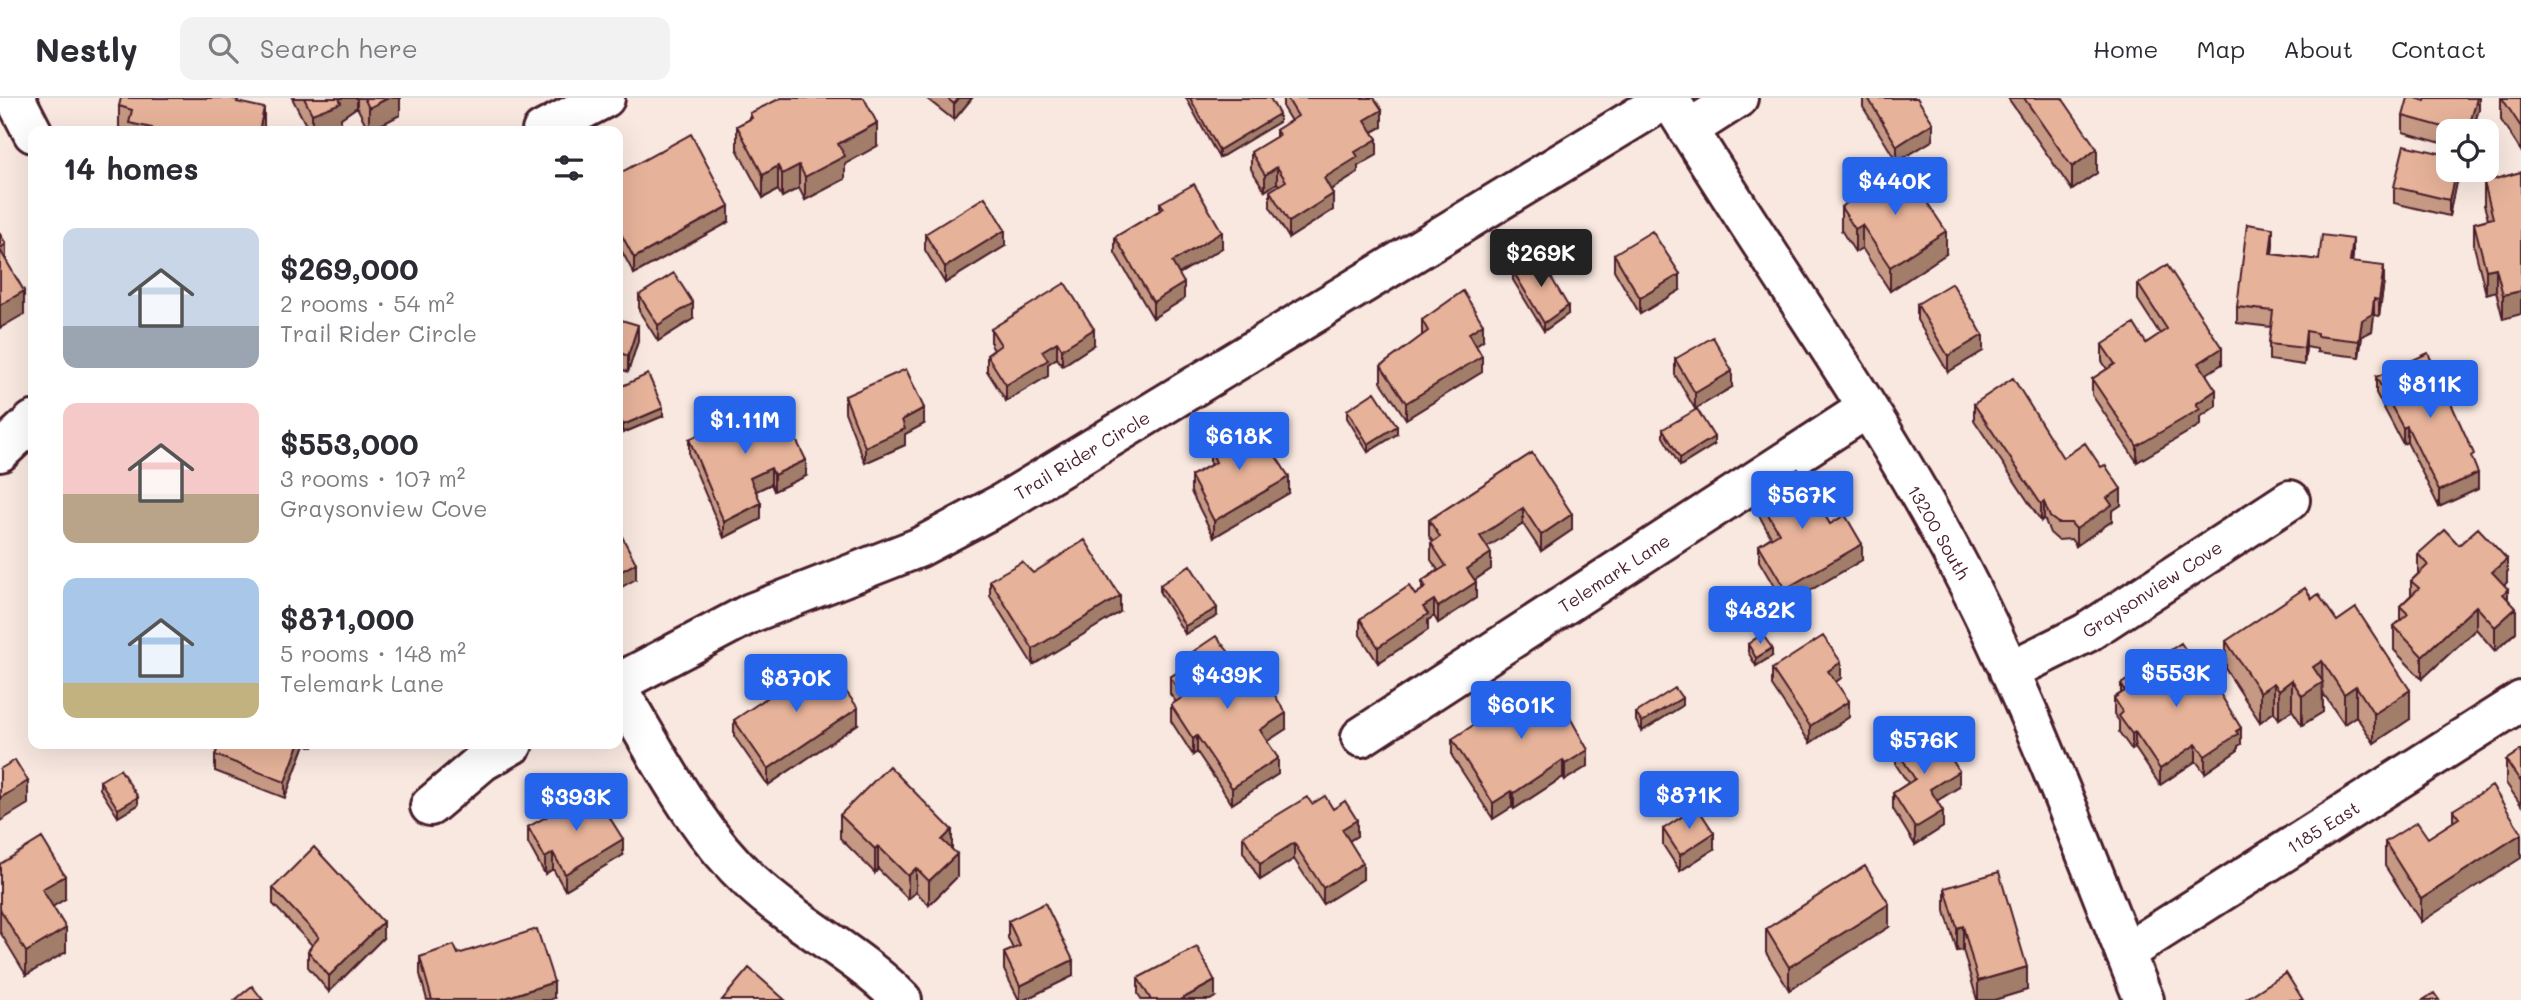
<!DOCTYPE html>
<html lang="en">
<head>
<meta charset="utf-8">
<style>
  body { margin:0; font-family:Mali,sans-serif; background:#f2f2f3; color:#2b2b33; height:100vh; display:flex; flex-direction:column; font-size:26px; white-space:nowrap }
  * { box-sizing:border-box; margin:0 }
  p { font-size:23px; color:#7c7c81 }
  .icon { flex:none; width:38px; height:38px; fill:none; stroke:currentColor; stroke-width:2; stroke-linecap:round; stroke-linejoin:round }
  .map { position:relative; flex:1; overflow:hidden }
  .details { position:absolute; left:28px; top:28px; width:595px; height:623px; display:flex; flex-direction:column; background:#fff; border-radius:14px; box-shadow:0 7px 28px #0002 }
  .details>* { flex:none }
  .controls { position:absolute; left:2436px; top:21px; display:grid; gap:14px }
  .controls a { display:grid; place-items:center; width:63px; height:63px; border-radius:14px; background:#fff; box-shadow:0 7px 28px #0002; font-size:35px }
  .price { position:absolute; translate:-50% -60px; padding:0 16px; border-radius:7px; background:#2563eb; color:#fff; font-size:23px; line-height:46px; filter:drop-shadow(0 2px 4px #0008) }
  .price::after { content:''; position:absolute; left:50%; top:42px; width:21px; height:16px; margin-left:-10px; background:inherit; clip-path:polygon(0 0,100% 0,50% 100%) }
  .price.active { background:#222; color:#fff }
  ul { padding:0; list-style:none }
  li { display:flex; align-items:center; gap:21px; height:175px; padding:0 35px }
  li span { display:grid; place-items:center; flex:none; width:196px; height:140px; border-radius:14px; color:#555 }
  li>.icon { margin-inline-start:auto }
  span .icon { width:84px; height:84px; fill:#fffc; stroke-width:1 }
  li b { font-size:30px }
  h2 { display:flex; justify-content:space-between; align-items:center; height:84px; padding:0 35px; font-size:30px }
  header { display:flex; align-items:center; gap:42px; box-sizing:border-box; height:98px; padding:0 35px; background:#fff; border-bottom:2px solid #e1e1e2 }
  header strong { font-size:33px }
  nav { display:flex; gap:38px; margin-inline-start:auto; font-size:24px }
  .search { width:490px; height:63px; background:#f2f2f3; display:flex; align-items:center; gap:18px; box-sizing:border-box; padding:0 24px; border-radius:14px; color:#7c7c81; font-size:26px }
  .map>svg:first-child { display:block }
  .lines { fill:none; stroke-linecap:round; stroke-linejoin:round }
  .minor-casing { stroke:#4a1f2b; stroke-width:44 }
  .minor { stroke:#fff; stroke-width:38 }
  .wall { fill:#c69984; stroke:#4a1f2b; stroke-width:2 }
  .shaded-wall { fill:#a17d6b; stroke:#4a1f2b; stroke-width:2 }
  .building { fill:#e6b299; stroke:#4a1f2b; stroke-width:2 }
  .labels { text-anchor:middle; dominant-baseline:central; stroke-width:6; stroke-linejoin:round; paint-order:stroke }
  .street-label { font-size:18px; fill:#4a1f2b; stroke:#fff }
</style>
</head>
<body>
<header>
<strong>Nestly</strong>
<div class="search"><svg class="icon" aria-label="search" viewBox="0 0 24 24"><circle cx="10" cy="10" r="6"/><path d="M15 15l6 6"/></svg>Search here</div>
<nav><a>Home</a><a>Map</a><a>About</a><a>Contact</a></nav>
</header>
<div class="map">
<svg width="2521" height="902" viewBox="0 0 2521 902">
  <rect width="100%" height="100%" fill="#f8e8e0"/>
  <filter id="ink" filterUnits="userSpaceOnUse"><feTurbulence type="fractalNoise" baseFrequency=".0143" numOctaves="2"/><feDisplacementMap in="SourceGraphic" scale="14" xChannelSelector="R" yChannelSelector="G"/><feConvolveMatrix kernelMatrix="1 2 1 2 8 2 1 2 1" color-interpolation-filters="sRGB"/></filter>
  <g filter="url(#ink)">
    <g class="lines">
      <g class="minor-casing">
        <path id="minor" d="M15,0L33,35
          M1669,0C1756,143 1858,284 1939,431C2022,580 2080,744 2144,902
          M1688,32L1738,0
          M542,33L605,0
          M0,354L33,323
          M2009,573L2086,535L2290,402
          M618,585L751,515L918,450L1001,406L1668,0
          M618,591C658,657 693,730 751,784C798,828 857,856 902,902
          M1361,639L1866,311
          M430,708L483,663L513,646
          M2125,855L2521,603"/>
      </g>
      <use href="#minor" class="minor"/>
    </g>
    <path class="wall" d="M292,0H400V17L369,33L357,9L341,20V28L328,33H309Z
      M926,0H972L954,22Z
      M1186,0H1270L1279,24L1219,60Z
      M1283,0H1374L1382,29L1373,34L1377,57L1358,68V75L1331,92L1333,112L1289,140L1270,109V93L1279,87L1277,85L1265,93L1251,71V54L1276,39V32L1291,23L1283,10Z
      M1863,0H1917L1933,42L1897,64L1863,9Z
      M2008,0H2062L2097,75L2072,92Z
      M2479,0V11L2472,33H2448V47L2403,34V18L2425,3Z
      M2501,0H2521V53L2501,22Z
      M238,4L264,33H125L119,32V8Z
      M750,15L877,48L845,66V81L805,102L799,90L782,99L778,92L763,100L737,51V28L750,21Z
      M2458,72L2449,118L2394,105V89Z
      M2521,74L2503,221L2496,193L2486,196L2474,148V125L2488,121L2484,107V84Z
      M618,76L729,124L634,176L618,146Z
      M1160,105L1222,150L1179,176L1184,201L1153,220L1115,155V139L1160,112Z
      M1841,109L1946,156L1890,193L1862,150L1855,154L1841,132Z
      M925,136L1005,148L945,185L925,152Z
      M2273,146L2272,156L2319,162L2353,157L2352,165L2384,184L2379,218L2374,217L2372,233L2362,238L2359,259L2317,254V251L2306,249L2304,267L2269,262V246L2271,229L2237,225V209Z
      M1614,156L1680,192L1640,216L1614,172Z
      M1513,173L1568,216L1544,233L1513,182Z
      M2138,186L2222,266L2206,276L2216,308L2200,319V327L2137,364L2092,297V281L2107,271L2102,263V247L2146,245L2160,236L2138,202Z
      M639,197L693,221L658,243L639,213Z
      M1917,206L1983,253L1948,274L1917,222Z
      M618,221L638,243L628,274L618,270Z
      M1422,222L1483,242L1476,247L1482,274L1406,321L1381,284V268L1422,238Z
      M991,231L1094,247L1062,268L1057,260L1048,266V278L1006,303L987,273V257L994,252L991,247Z
      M1675,261L1732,289L1695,311L1675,277Z
      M2376,279L2474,366L2478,391L2439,409L2407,344L2403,346L2376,295Z
      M618,290L663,318L623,335L618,323Z
      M845,298L924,326L905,336V347L865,365L845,314Z
      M1974,306L2063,360L2121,407L2112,413V423L2076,448L2071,441L2058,442L2050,435L2044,420L2041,423L1974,322Z
      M1347,312L1397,336L1368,354L1347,320Z
      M1663,331L1714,347L1680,368L1663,339Z
      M689,341L806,378L774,393L771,386L756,393L761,421L724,440L689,357Z
      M1210,351L1289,395L1214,439L1191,394V378L1210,367Z
      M1532,355L1572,432L1541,453L1523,426L1487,449L1491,471L1475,482L1476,500L1438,525L1434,518L1428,522V532L1378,565L1360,537V521L1415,497L1422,492V483L1438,472L1431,462V445L1433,444L1429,438V422Z
      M1756,396L1830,426L1862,462L1785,507L1759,463V447L1771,439L1756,412Z
      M2459,447L2507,484L2504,487L2516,534L2495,553L2476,531L2422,581L2394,552V528L2400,523V508L2411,497V483L2418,476V456Z
      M1033,475L1120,514L1033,567L990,498V482Z
      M1160,487L1217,518L1185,536L1160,495Z
      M2312,501L2337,523L2410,621L2374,645L2356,618L2344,626L2323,595V614L2302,627L2292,612L2279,621L2274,614L2260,624L2226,572V543Z
      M1748,546L1772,558L1756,568L1748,554Z
      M1188,557L1286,631L1267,643L1278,676L1232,706L1197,654L1193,657L1171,623V607L1176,604L1170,596V579L1188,568Z
      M2156,562L2241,646L2238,648V652L2205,675L2196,663L2160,687L2135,650L2132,652L2119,634V623L2114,616V600L2121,595V586L2141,579L2156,569Z
      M1772,571L1841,580L1836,584L1849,619L1810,645L1772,588Z
      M1682,608L1642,633L1636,623V615Z
      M1565,611L1588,668L1565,682L1563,679L1514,711L1512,709L1493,721L1452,658V641Z
      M734,622L858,626L768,687L734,638Z
      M220,646H315L313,649L305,646L285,700L215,673V657Z
      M1896,651L1959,689L1937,703L1943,729L1915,747L1893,711V695L1908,685L1896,667Z
      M2521,652V707L2506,685V662Z
      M100,683L138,707L118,719L100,691Z
      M1312,706L1333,711L1357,738L1349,743L1363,781L1323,806L1294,761L1260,782L1243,754V738Z
      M2453,712L2521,734L2421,824L2385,768V744L2428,740L2453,724Z
      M840,717L952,752L957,779L929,807L916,794L908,801L878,771L875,775L840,740Z
      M528,729L623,757L565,792L553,771L545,776L528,745Z
      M1663,731L1714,751L1680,773L1663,747Z
      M0,766L65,801L52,809L66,854L26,877L0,834Z
      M273,790L383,840L329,894L308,869V853L312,847L273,806Z
      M1945,790L2027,892L1994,902H1977L1963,852L1957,853L1945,813Z
      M1008,823L1073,878L1024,902H1019L1004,872V855L1013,851L1008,840Z
      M1889,829L1789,892L1766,855V831Z
      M458,856L554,900L549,902H427L420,876V859Z
      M1138,880L1215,899L1210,902H1142L1138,896Z"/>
    <path class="shaded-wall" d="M338,0H357V9L341,20V28L328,33H312V16Z
      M388,0H400V17L369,33V10Z
      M959,0H972L954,22V6Z
      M2472,0H2479V11L2472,33H2468Z
      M264,10V33H259Z
      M1382,12V29L1365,38V22Z
      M1279,16V24L1219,60V52Z
      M877,25V48L845,66V81L805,102V79L838,46Z
      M1933,25V42L1897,64V48Z
      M1377,41V57L1358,68V75L1324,96V80L1355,54Z
      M2097,51V75L2072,92V69Z
      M799,67V90L782,99V76Z
      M778,68V92L763,100V77Z
      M1277,69V85L1265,93V77Z
      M2456,72H2458V75L2449,118V102Z
      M1333,96V112L1289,140V124Z
      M729,108V124L634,176V160Z
      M1862,127V150L1855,154V131Z
      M2273,130V146L2270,172V156Z
      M1005,132V148L945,185V169Z
      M1946,133V156L1890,193V169Z
      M1222,134V150L1172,180V164Z
      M2353,141V157L2350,180V164Z
      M6,146V170L0,173V150Z
      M2384,168V184L2379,218V202Z
      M2496,170V193L2486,196V172Z
      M1680,176V192L1640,216V200Z
      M1184,185V201L1153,220V204Z
      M24,193V216L0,230V207Z
      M2521,193V216L2503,221V197Z
      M2374,201V217L2372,233L2362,238L2359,259V243L2362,222Z
      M693,205V221L658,243V227Z
      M1568,208V216L1544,233V225Z
      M1483,226V242L1469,252V235Z
      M638,227V243L628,274V258Z
      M1094,231V247L1062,268V251Z
      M2306,233V249L2304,267V250Z
      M1983,237V253L1948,274V258Z
      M1057,244V260L1048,266V278L1006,303V287L1042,253Z
      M2222,250V266L2199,281V265Z
      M1482,258V274L1406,321V305Z
      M1732,273V289L1695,311V295Z
      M2216,292V308L2200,319V327L2137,364V348Z
      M663,310V318L623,335V327Z
      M924,310V326L905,336V347L865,365V349L902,322Z
      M1397,328V336L1368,354V346Z
      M2407,328V344L2403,346V330Z
      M1714,339V347L1680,368V360Z
      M806,362V378L774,393V377Z
      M771,370V386L750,396V380Z
      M2478,375V391L2439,409V393Z
      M1289,379V395L1214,439V423Z
      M2121,391V407L2112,413V423L2076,448V431L2107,400Z
      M2044,404V420L2041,423V406Z
      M761,405V421L724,440V424Z
      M1523,410V426L1480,454V438Z
      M1572,416V432L1541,453V437Z
      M1862,446V462L1785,507V491Z
      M1491,455V471L1467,487V471Z
      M2507,461V484L2492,498V474Z
      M636,465V481L618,491V475Z
      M1476,484V500L1438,525V509Z
      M2508,491V514L2503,496Z
      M1120,498V514L1033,567V551Z
      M1434,502V518L1428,522V532L1378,565V549L1423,509Z
      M2476,508V531L2422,581V558Z
      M1217,510V518L1185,536V528Z
      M2516,510V534L2495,553V529Z
      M1772,550V558L1756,568V560Z
      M2322,563L2323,614L2302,627V598L2313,569Z
      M1841,564V580L1828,589V573Z
      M2292,582V612L2279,621V592Z
      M2274,585V614L2260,624V594Z
      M2356,588V618L2344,626V596Z
      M2410,592V621L2374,645V616Z
      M1682,600V608L1642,633V624Z
      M1849,603V619L1810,645V628Z
      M858,610V626L768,687V671Z
      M1286,615V631L1260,648V632Z
      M2241,630V646L2238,648V652L2205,675V658Z
      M2135,634V650L2132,652V636Z
      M1197,638V654L1193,657V641Z
      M299,646H305L285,700V684Z
      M2196,646V663L2160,687V671Z
      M1588,652V668L1565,682V666Z
      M1278,660V676L1232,706V690Z
      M1563,662V679L1514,711V695Z
      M1959,673V689L1930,707V691Z
      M28,683V706L0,723V700Z
      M1512,693V709L1493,721V705Z
      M138,699V707L118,719V711Z
      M1943,713V729L1915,747V730Z
      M1357,722V738L1342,747V731Z
      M952,732V755L942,742Z
      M1714,735V751L1680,773V757Z
      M2521,736V760L2421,824V801Z
      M623,741V757L565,792V776Z
      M1294,745V761L1260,782V766Z
      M878,748V771L875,775V751Z
      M553,755V771L545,776V760Z
      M957,756V779L929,807V783Z
      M1363,765V781L1323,806V790Z
      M916,770V794L908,801V778Z
      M65,778V801L42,815V791Z
      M1889,806V829L1789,892V869Z
      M383,824V840L329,894V878Z
      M1963,828V852L1957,853V830Z
      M66,830V854L26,877V854Z
      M1073,862V878L1024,902H1020V888Z
      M2027,869V892L1994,902H1978V883Z
      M1215,883V899L1210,902H1180Z
      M554,884V900L549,902H499Z"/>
    <path class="building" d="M121,0H230L238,2L237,4L264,10L259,33H151L152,30L129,25L132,12L119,8Z
      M304,0H339L341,5L312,16Z
      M364,0H388L369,10Z
      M781,0H864L877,25L838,46L845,58L805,79L799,67L782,76L778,68L763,77L737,28L752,20L750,15Z
      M947,0H959L954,6Z
      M1190,0H1270L1279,16L1219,52Z
      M1287,0H1374L1382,12L1365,22L1377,41L1355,54L1358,59L1324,80L1333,96L1289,124L1270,93L1286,83L1277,69L1265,77L1251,54L1279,37L1276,32L1298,18Z
      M1868,0H1917L1933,25L1897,48Z
      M2024,0H2062L2097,51L2072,69Z
      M2408,0H2416L2425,3L2426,0H2477L2468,33H2458L2403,18Z
      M2502,0H2521V29Z
      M691,36L729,108L634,160L618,130V76Z
      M2404,47L2448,57V72H2456L2449,102L2394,89Z
      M1903,68L1946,133L1890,169L1862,127L1855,131L1841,109Z
      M2521,74V193L2503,197L2496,170L2486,172L2474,125L2493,120L2484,84Z
      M1194,86L1222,134L1172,164L1184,185L1153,204L1115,139L1164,110L1160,105Z
      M985,99L1005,132L945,169L925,136Z
      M2247,126L2273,130L2270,156L2319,162L2322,137L2353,141L2350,164L2384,168L2379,202L2374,201L2372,216L2362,222L2359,243L2317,238V235L2306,233L2304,250L2269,246L2273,213L2237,209Z
      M1652,133L1680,176L1640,200L1614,156Z
      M0,136L6,146L0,150Z
      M0,152L24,193L0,207Z
      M1538,157L1568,208L1544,225L1513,173Z
      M2167,167L2222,250L2199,265L2216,292L2196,306L2200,311L2137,348L2092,281L2115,266L2102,247L2134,226L2146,245L2167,231L2138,186Z
      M674,175L693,205L658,227L639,197Z
      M1065,185L1094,231L1062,251L1057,244L1042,253L1048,262L1006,287L987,257L1001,247L991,231Z
      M1952,185L1983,237L1948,258L1917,206Z
      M1463,193L1483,226L1469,235L1482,258L1406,305L1381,268L1428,233L1422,222Z
      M618,221L638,227L628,258L618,254Z
      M1713,239L1732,273L1695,295L1675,261Z
      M2428,255L2474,356L2471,358L2478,375L2439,393L2407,328L2403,330L2376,279Z
      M906,271L924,310L902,322L905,331L865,349L845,298Z
      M648,276L663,310L623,327L618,315V290Z
      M2013,280L2063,360L2085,345L2101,369L2105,367L2121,391L2107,400L2112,407L2076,431L2071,425H2058L2050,419L2044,404L2041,406L1974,306Z
      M1375,294L1397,328L1368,346L1347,312Z
      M777,302L806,362L774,377L771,370L750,380L761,405L724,424L689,341Z
      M1697,311L1714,339L1680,360L1663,331Z
      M1255,325L1289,379L1214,423L1191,378L1216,364L1210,351Z
      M1532,355L1572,416L1541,437L1523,410L1480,438L1491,455L1467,471L1476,484L1438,509L1434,502L1423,509L1428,516L1378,549L1360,521L1409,488L1415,497L1426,489L1422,483L1446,468L1431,445L1440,439L1429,422Z
      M1798,371L1830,426L1845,417L1862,446L1785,491L1759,447L1779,435L1756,396Z
      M2478,430L2507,461L2492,474L2508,491L2503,496L2516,510L2495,529L2476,508L2422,558L2394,528L2408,516L2400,508L2419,490L2411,483L2428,467L2418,456L2445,432L2459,447Z
      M618,431L636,465L618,475Z
      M1085,442L1120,498L1033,551L990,482L1022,464L1033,475Z
      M1190,467L1217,510L1185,528L1160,487Z
      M2305,490L2312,501L2318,496L2337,523L2356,510L2410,592L2374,616L2356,588L2344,596L2322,563L2313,569L2323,584L2302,598L2292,582L2279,592L2274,585L2260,594L2226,543Z
      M1762,536L1772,550L1756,560L1748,546Z
      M1216,538L1243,572L1254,565L1286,615L1260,632L1278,660L1232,690L1197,638L1193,641L1171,607L1183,599L1170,579L1193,565L1188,557Z
      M1823,538L1841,564L1828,573L1849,603L1810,628L1772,571Z
      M2181,545L2194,564L2199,561L2241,630L2236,633L2238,636L2205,658L2196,646L2160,671L2135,634L2132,636L2119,618L2123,614L2114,600L2125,593L2121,586L2139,574L2141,579L2159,567L2156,562Z
      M823,562L858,610L768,671L734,622Z
      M1540,584L1556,588L1565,601L1563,607L1588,652L1565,666L1563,662L1514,695L1512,693L1493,705L1452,641Z
      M1675,590L1682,600L1642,624L1636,615Z
      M1932,629L1959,673L1930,691L1943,713L1915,730L1893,695L1915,681L1896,651Z
      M220,646H299L285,684L215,657Z
      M2521,652V684L2506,662Z
      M15,662L28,683L0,700V671Z
      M889,668L952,732L942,742L957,756L929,783L916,770L908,778L878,748L875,751L840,717Z
      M120,671L138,699L118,711L100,683Z
      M2492,688L2521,734V736L2421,801L2385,744L2417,724L2428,740L2459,720L2453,712Z
      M593,693L623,741L565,776L553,755L545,760L528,729Z
      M1325,698L1333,711L1345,703L1357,722L1342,731L1363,765L1323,790L1294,745L1260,766L1243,738L1307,699L1312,706Z
      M1697,709L1714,735L1680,757L1663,731Z
      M42,740L65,778L42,791L66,830L26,854L0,811V766Z
      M314,749L383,824L329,878L308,853L319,839L273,790Z
      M1865,768L1889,806L1789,869L1766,831Z
      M1999,774L2027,869L1978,883L1963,828L1957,830L1945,790Z
      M1045,805L1073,862L1020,888L1004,855L1020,848L1008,823Z
      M537,831L554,884L499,902H432L420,859L454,847L458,856Z
      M1197,849L1215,883L1180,902H1151L1138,880Z
      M749,870L785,902H722Z
      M2286,875L2303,902H2244Z
      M252,888L263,902H235Z
      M2434,895L2439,902H2423Z"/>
  </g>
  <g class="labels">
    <g class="street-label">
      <text transform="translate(1082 357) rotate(-31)">Trail Rider Circle</text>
      <text transform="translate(1939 434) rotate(60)">13200 South</text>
      <text transform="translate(1614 475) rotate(-33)">Telemark Lane</text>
      <text transform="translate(2152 491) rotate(-33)">Graysonview Cove</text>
      <text transform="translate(2323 729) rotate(-32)">1185 East</text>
    </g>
  </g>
</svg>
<div class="controls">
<a><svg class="icon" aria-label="locate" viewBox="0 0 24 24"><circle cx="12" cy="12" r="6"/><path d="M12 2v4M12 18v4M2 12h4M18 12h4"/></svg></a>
</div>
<b class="price" style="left:1895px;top:119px">$440K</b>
<b class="price active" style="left:1541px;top:191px">$269K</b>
<b class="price" style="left:2430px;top:322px">$811K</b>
<b class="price" style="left:745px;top:358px">$1.11M</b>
<b class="price" style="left:1239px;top:374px">$618K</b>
<b class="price" style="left:1802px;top:433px">$567K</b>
<b class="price" style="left:1760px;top:548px">$482K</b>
<b class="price" style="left:2176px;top:611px">$553K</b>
<b class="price" style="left:1227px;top:613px">$439K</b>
<b class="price" style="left:796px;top:616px">$870K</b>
<b class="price" style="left:1521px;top:643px">$601K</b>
<b class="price" style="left:1924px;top:678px">$576K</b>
<b class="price" style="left:1689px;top:733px">$871K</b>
<b class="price" style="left:576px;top:735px">$393K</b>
<section class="details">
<h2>14 homes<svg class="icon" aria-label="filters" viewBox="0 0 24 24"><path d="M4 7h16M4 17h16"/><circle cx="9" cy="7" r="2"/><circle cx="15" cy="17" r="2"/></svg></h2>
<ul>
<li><span style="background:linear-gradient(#c9d6e8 70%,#9aa5b1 0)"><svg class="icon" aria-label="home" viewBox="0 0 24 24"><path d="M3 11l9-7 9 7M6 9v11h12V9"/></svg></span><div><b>$269,000</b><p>2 rooms · 54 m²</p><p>Trail Rider Circle</p></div></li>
<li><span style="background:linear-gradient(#f6c9c9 65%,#b9a48a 0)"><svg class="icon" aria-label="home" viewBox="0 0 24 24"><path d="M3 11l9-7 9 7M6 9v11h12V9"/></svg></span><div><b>$553,000</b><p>3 rooms · 107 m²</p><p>Graysonview Cove</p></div></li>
<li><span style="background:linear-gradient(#a9c7e8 75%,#c2b280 0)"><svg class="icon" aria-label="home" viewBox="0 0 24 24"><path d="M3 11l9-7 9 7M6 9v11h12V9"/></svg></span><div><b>$871,000</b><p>5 rooms · 148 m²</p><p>Telemark Lane</p></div></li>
</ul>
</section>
</div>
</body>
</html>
